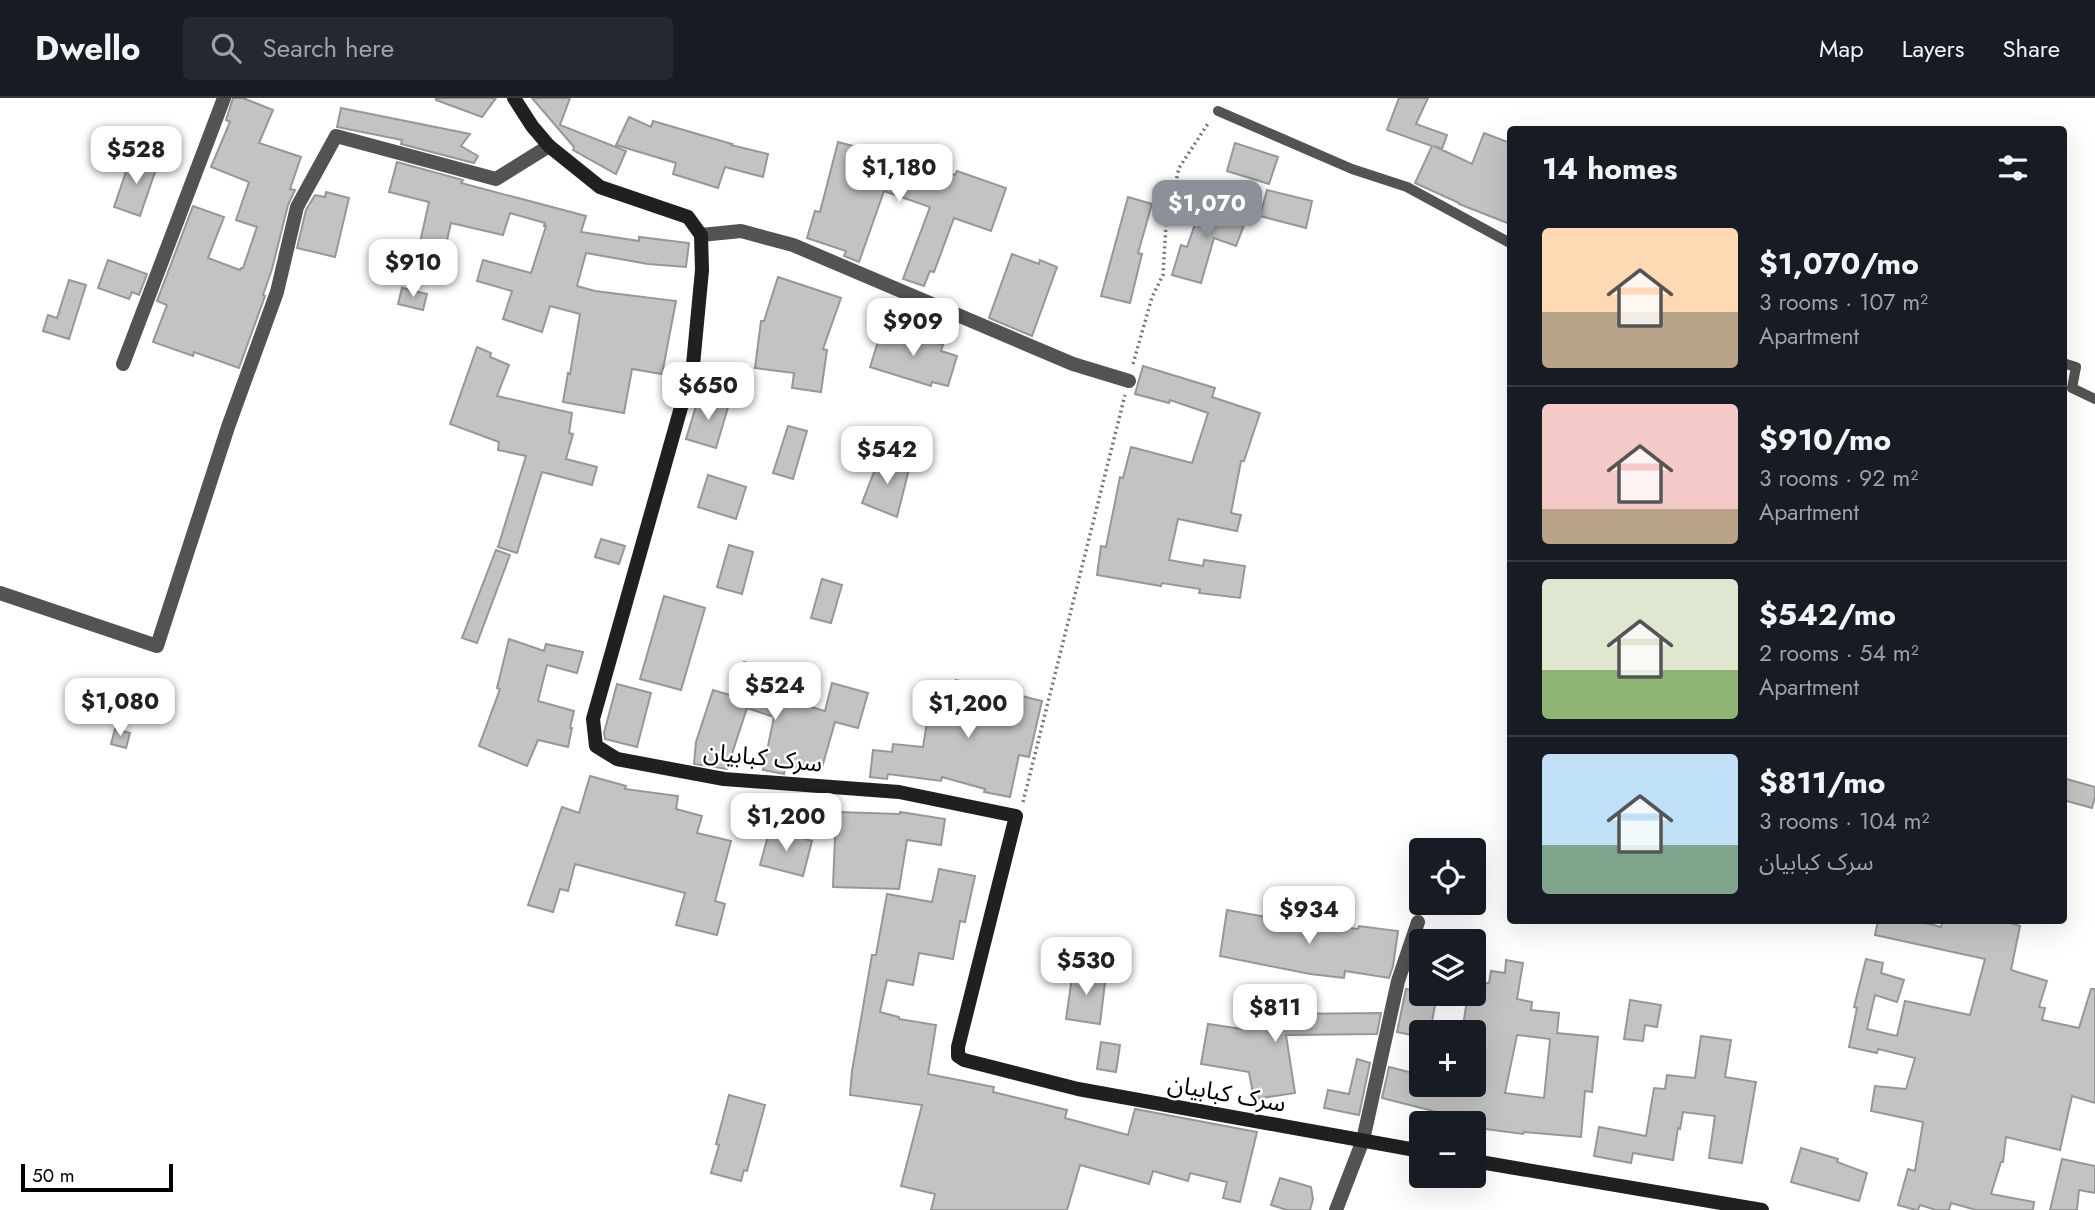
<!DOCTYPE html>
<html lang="en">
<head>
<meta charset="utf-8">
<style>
  body { margin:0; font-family:Jost,"Noto Sans Arabic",sans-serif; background:#242831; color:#f1f3f6; height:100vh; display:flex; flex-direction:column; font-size:26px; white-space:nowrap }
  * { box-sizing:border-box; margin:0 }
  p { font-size:23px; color:#9ea1a6 }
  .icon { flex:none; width:38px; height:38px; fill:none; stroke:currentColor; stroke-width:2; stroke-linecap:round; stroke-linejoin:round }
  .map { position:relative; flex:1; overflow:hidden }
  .sheet { position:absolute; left:1507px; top:28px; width:560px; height:798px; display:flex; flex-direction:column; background:#171b24; border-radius:7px; box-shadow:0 7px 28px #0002 }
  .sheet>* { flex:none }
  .buttons { position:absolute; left:1409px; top:740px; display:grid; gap:14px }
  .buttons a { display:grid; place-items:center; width:77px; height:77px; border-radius:7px; background:#171b24; box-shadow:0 7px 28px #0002; font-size:35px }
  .scale { position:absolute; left:21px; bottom:18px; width:152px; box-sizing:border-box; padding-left:7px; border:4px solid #000; border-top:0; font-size:19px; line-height:24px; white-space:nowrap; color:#000; -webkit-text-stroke:5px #fff; paint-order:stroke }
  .price { position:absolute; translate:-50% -60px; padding:0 16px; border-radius:14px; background:#fff; color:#222; font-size:23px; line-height:46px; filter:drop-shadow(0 2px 4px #0008) }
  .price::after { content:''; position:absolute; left:50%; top:42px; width:21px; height:16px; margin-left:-10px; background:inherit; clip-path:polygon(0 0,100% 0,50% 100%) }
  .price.active { background:#8c9099; color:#fff }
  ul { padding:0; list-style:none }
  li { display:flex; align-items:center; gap:21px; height:175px; padding:0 35px }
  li+li { border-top:2px solid #363941 }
  li span { display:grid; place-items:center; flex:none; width:196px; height:140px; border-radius:7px; color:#555 }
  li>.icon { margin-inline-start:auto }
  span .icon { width:84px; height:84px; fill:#fffc; stroke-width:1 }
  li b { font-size:30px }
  h2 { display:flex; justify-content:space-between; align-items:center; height:84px; padding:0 35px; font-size:30px }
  header { display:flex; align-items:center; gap:42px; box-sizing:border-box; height:98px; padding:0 35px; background:#171b24; border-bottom:2px solid #363941 }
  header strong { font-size:33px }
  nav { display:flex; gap:38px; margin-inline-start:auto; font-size:24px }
  .search { width:490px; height:63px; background:#242831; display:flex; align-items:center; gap:18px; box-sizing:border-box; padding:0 24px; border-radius:7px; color:#9ea1a6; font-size:26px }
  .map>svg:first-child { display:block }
  .building { fill:#c3c3c3; stroke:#979797; stroke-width:2; fill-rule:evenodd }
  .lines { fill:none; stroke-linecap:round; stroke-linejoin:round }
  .path { stroke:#757575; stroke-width:3.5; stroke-dasharray:2 3.5; stroke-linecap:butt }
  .lane { stroke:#535353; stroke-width:10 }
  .street { stroke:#535353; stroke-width:14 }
  .secondary { stroke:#202020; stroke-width:14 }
  .labels { text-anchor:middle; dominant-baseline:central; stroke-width:5; stroke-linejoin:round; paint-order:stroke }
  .street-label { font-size:24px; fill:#000; stroke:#fff }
</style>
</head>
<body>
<header>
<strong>Dwello</strong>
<div class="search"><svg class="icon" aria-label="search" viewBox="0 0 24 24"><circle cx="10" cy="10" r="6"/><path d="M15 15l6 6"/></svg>Search here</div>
<nav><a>Map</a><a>Layers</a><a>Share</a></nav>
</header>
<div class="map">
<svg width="2095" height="1112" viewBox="0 0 2095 1112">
  <rect width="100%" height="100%" fill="#fff"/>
  <path class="building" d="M233,0H243L273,12L259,45L301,59L290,91L295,92L288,107L272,171L263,197L265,198L239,270L194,254L193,258L153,244L167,207L157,203L193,108L224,119L208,160L240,172L241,170H243L257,129L236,122L249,84L211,69L230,24L226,22Z
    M436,0H496L482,19L436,2Z
    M532,0H570L560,27L626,53L616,76L573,52L574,49Z
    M1399,0H1428L1416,26L1447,37L1442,51L1434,48L1472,66L1484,35L1510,45V126L1459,106V105L1415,85L1432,48L1387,32Z
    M341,10L470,36L461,48L478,58L474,65L401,46L402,42L337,29Z
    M629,19L651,29L653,23L732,46L731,47L768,56L763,79L725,69L718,90L673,76L676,65L616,47Z
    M838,44L864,51L865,48L955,77L957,73L1006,90L991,133L954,120L934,174L930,173L924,188L903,181L930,109L884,93L859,164L844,158L846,153L807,140L815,113L820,114Z
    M1235,45L1278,59L1269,86L1227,73Z
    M131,59L157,68L140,118L114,109Z
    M397,64L463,82L461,85L586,118L581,134L639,143V139L689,145L686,169L648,166L586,155L577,188L595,193L676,203L662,276L632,271L624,315L563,304L568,275L570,276L580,216L550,208L542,234L503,221L512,193L477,183L483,162L531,175L546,128H544L545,125L510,115L503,137L451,125L444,155L419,149L429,104L389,94Z
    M1267,92L1312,103L1306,130L1260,118Z
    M326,94L349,100L335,159L297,150L306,112L315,97L325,99Z
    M1128,99L1152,106L1138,155L1142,156L1130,205L1101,198Z
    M1203,103L1247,119L1236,148L1214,140L1201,185L1172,177L1181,147L1187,149Z
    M1012,156L1039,166L1040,162L1057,169L1032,238L989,220Z
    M108,162L147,176L139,197L132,194L129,201L98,190Z
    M778,179L841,200L823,251L827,252L821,294L792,290L794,275L755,270L761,223H764Z
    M69,182L86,187L69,241L43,233L48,217L57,220Z
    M402,190L427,196L423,212L398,206Z
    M883,228L943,247L941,253L957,258L948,288L932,284L931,288L870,269Z
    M477,249L491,255L490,259L509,267L497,298L572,315L569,335L573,336L566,361L597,369L592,387L542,374L517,455L498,449L526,358L498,352L499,344L450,326Z
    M1143,268L1215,290L1212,299L1260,315L1244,363H1241L1231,415L1241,417L1237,433L1178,421L1169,462L1203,468L1204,462L1245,468L1240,500L1199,495L1200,491L1162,485L1161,488L1097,477L1101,448L1106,449L1120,379L1123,380L1131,349L1192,365L1208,315L1170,302L1169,305L1135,296Z
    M699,298L729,306L716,350L686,341Z
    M788,328L807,333L793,381L773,375Z
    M881,356L910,367L897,419L862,405Z
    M708,377L746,389L736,421L698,409Z
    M601,441L625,448L619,466L595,459Z
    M729,447L753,454L742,496L717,489Z
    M496,452L510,457L477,545L462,540Z
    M822,481L842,487L831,525L811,520Z
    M664,498L705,510L681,592L640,581Z
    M509,541L544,553L546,546L583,554L577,575L547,567L538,603L574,613L570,630H572L568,649L538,642L527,668L479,648L500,591L497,590Z
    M744,564L783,577L776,599L825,613L832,585L868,595L858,630L835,624L821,673L785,669L784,676L763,672L774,619L747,610L727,671L694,666L696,644L713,592L733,598Z
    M956,582L1042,603L1029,659L1019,657L1010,699L984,694L985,691L942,679L941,683L888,676L887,681L870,679L873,652L892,654L893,646L923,649L932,594L953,597Z
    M617,586L651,595L637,649L605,641L604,635Z
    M115,631L130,635L126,650L111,646Z
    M590,678L626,688L625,691L678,698L676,711L702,718L697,735L731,743L715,803L725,806L717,837L676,827L685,795L575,766L568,793L560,791L553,814L528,807L562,709L579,715Z
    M2063,680L2095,689V699L2092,710L2063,702Z
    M836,714L900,716V714L945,721L941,747L907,742L899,791L833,789Z
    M770,731L812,743L803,778L760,767Z
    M939,771L975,778L965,824L960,823L953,861L919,855L913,887L887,882L880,914L899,919V921L936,927L928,976L994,989L993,994L1067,1012L1065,1020L1128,1037L1135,1011L1257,1034L1240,1104L1223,1100L1227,1084L1190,1075L1188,1083L1153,1073L1149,1086L1080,1067L1067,1112H931L935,1096L901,1088L922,1007L850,997L852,973L872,857H876L887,796L932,804Z
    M1227,812L1272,820V818L1309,823V825L1358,831L1359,828L1398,833L1393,868L1389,880L1345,873L1344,880L1310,876L1220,858Z
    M1878,822H1914L1941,829L1943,822H2000L2020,828L2011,872L2047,883L2039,909L2045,910L2042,922L2079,930L2091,891H2095V1005L2072,998L2060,1052L2006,1039L2003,1064H2001L1991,1096L2034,1104L2033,1112H1976L1951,1105L1949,1112H1936L1920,1107L1918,1112H1916L1898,1107L1908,1071L1915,1073L1923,1024L1871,1013L1875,988L1906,991L1915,960L1878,951L1877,955L1849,949L1857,910L1854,909L1866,861L1883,865L1881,875L1904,882L1897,904L1875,897L1867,931L1897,938L1905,903L1970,917L1985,861L1875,837Z
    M1506,862L1523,865L1517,901L1532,904L1531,912L1559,915L1557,935L1598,939L1592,994L1585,993L1581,1039L1524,1034L1523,1036L1477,1030L1479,1018L1441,1015L1382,1000L1389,969L1421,977V987H1474V951L1478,930L1463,928L1468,896H1474V891L1484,892L1485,885H1489L1491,873L1505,875ZM1517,937L1550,941L1544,1000L1505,995Z
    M1073,872L1106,876L1100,926L1066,921Z
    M1406,891L1421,894V896L1437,897L1430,934H1421V939L1397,934Z
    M1630,902L1661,907L1657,929L1645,927L1643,943L1624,941Z
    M1281,909L1282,916L1381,915L1377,936L1286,937L1295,995L1254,1001L1249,974L1201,966L1208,926L1242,931L1240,916Z
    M1701,938L1731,942L1725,979L1756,984L1742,1065L1709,1060L1715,1018L1683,1014L1680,1031L1678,1030L1673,1062L1633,1055L1631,1065L1594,1058L1599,1029L1646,1038L1654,990L1665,991L1667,977L1695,980Z
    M1101,944L1120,947L1116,974L1097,971Z
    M1357,961L1370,965L1359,1017L1324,1010L1328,992L1349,996Z
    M729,997L765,1007L747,1073L744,1072L741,1083L711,1075L719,1047L716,1046Z
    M1801,1050L1838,1061L1837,1064L1867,1075L1859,1103L1791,1084Z
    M2062,1061L2095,1068V1095L2079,1092L2077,1112H2050Z
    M1280,1080L1311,1089L1313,1101L1310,1112H1287L1271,1107Z"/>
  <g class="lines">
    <path class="path" d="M1133,266L1152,199L1163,177L1166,127L1179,70L1209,24
      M1023,704L1125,297"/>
    <path class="lane" d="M1218,13L1352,71L1407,89L1510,145
      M2063,265L2076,269L2072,290L2095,301"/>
    <path class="street" d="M701,137L741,133L793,147L1073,266L1129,283
      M123,266L224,0
      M0,495L157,548L228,329L277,194L297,109L336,38L496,81L549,48
      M1336,1112L1363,1042L1398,883L1418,824"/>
    <path class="secondary" d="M514,0L532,28L549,48L600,89L688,119L701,137L702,172L693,267L593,621L596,648L617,661L724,681L899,694L1016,718L958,949V958L964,962L1078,991L1421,1053
      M1474,1063L1762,1112"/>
  </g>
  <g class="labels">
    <g class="street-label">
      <text transform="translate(763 659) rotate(6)">سرک کبابیان</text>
      <text transform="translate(1227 995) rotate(10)">سرک کبابیان</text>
    </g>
  </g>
</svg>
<div class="buttons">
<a><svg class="icon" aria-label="locate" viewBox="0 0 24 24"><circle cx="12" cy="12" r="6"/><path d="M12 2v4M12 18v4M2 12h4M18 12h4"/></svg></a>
<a><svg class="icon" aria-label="layers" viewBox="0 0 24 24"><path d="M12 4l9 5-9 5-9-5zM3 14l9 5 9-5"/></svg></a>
<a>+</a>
<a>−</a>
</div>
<div class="scale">50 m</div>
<b class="price" style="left:136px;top:88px">$528</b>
<b class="price" style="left:899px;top:106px">$1,180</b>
<b class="price active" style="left:1207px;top:142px">$1,070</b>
<b class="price" style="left:413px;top:201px">$910</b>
<b class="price" style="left:913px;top:260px">$909</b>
<b class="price" style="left:708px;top:324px">$650</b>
<b class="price" style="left:887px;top:388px">$542</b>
<b class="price" style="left:775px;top:624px">$524</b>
<b class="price" style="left:120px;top:640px">$1,080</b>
<b class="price" style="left:968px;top:642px">$1,200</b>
<b class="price" style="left:786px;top:755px">$1,200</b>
<b class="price" style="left:1309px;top:848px">$934</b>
<b class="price" style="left:1086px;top:899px">$530</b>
<b class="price" style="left:1275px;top:946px">$811</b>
<section class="sheet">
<h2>14 homes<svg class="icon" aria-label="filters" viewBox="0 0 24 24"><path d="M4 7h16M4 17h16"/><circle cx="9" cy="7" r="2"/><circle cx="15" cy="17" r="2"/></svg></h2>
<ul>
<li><span style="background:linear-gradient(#ffd9b3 60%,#b9a48a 0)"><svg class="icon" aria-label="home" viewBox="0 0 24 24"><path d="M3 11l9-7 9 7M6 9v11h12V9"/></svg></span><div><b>$1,070/mo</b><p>3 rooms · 107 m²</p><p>Apartment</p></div></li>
<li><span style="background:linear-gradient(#f6c9c9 75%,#b9a48a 0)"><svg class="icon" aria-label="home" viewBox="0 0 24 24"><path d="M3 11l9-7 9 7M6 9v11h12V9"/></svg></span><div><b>$910/mo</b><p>3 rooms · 92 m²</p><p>Apartment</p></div></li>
<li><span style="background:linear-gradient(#dfe7d0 65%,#8fb573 0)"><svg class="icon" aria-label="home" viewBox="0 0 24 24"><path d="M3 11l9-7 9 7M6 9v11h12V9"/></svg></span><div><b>$542/mo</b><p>2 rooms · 54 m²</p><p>Apartment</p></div></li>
<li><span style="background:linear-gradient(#bfe0f5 65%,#7fa58c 0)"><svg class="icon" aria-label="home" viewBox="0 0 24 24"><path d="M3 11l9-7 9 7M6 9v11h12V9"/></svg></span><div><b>$811/mo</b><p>3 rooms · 104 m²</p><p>سرک کبابیان</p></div></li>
</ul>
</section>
</div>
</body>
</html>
